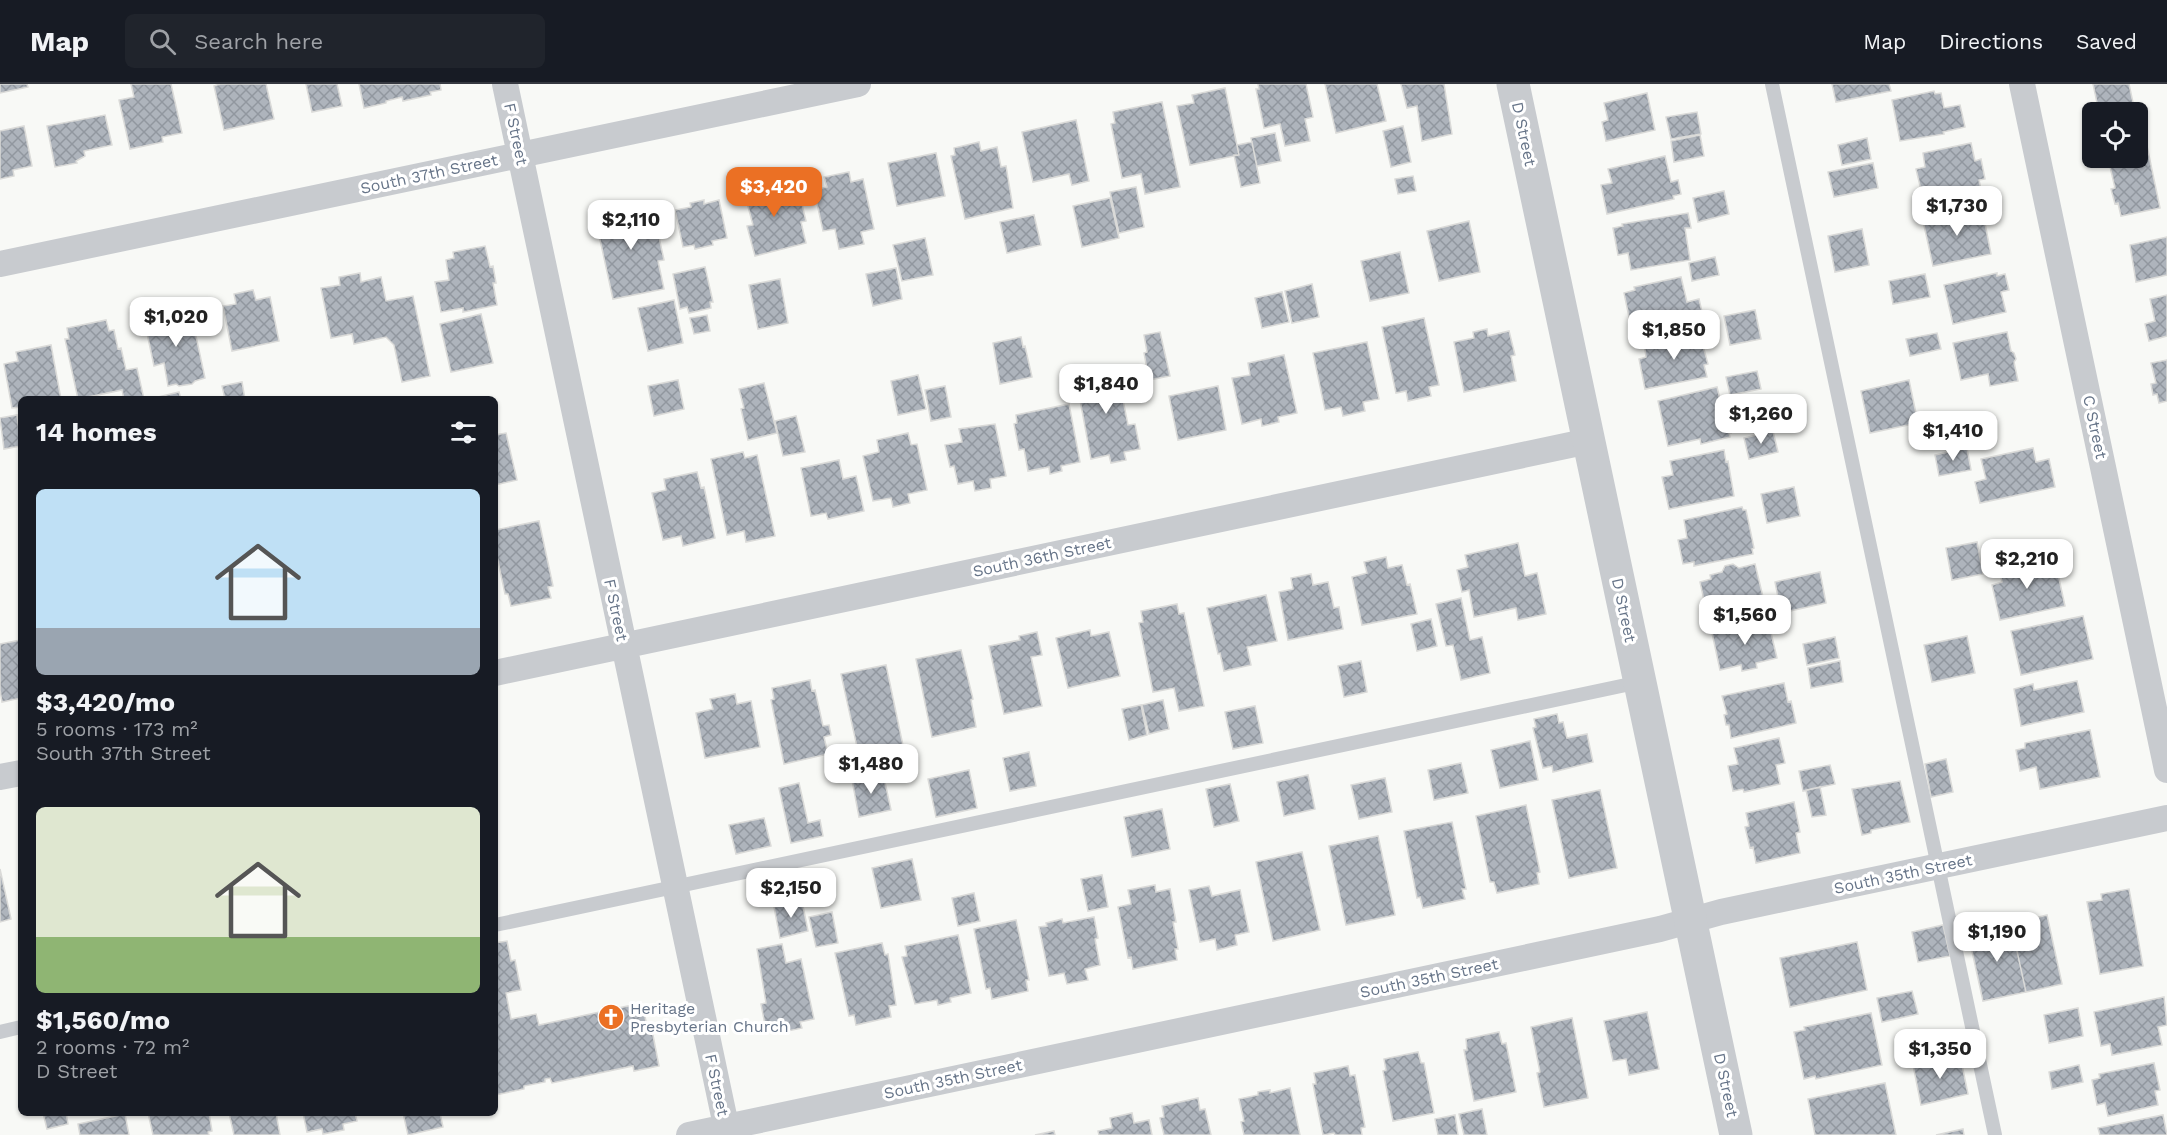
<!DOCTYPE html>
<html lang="en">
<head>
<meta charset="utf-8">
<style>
  body { margin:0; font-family:"Work Sans",sans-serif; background:#20242c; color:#f1f3f6; height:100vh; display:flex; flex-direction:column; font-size:22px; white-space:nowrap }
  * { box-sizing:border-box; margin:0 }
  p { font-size:20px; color:#9ea1a6 }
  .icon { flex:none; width:33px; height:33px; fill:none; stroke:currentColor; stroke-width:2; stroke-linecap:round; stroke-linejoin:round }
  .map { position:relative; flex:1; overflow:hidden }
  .panel { position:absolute; left:18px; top:312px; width:480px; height:720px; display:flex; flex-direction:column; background:#171b24; border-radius:9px; box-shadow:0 2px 4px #0004 }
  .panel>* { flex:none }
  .buttons { position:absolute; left:2082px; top:18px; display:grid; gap:12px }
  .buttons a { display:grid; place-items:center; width:66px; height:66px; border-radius:9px; background:#171b24; box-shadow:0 2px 4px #0004; font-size:30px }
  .price { position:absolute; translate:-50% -51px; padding:0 14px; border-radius:12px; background:#fff; color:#222; font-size:20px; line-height:39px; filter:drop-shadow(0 2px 3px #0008) }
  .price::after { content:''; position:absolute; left:50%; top:36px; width:18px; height:14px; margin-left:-9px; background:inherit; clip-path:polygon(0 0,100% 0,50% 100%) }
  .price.selected { background:#eb7024; color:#fff }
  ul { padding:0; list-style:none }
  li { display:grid; align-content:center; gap:12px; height:318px; padding:0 18px }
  li span { display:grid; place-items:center; height:186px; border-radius:9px; color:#555 }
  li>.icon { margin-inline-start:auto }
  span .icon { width:108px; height:108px; fill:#fffc; stroke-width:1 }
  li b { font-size:26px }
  h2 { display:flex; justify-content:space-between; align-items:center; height:72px; padding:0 18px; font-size:26px }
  header { display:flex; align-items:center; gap:36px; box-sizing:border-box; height:84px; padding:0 30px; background:#171b24; border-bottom:2px solid #363941 }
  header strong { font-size:28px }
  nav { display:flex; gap:33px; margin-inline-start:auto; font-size:21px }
  .search { width:420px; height:54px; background:#20242c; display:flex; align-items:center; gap:15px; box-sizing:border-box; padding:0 21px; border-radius:9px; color:#9ea1a6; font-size:22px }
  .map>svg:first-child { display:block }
  .building { fill:url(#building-cross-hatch); stroke:#dadad8; stroke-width:1.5 }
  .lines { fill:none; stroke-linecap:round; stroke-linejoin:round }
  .service { stroke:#c8cbcf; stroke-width:14 }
  .minor { stroke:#c8cbcf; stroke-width:26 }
  .tertiary { stroke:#c8cbcf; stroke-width:33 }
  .labels { text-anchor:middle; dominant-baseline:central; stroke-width:6; stroke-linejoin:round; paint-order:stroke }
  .street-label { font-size:16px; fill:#667488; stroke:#fff }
  .poi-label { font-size:16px; fill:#667488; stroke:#fff; text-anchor:start }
</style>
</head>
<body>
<header>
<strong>Map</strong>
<div class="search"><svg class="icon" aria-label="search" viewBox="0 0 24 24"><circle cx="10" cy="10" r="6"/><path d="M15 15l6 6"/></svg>Search here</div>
<nav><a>Map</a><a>Directions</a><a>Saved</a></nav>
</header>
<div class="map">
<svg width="2167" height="1051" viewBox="0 0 2167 1051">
  <defs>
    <pattern id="building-cross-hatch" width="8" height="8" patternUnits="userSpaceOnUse" patternTransform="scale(1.5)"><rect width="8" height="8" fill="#aeb4bc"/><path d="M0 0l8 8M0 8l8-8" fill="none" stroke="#91979f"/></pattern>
  </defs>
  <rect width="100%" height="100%" fill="#f8f9f6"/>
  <path class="building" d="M0,0H27L28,3L0,9Z
    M131,0H171L182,49L162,53L163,58L130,65L119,16L134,13Z
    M220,0H266L274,35L224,46L214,2Z
    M306,0H337L342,22L312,28Z
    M359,0H440L441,6L430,8L431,11L403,17L402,13L386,17V19L364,24Z
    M1258,0H1306L1313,33L1305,35L1310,57L1285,62L1280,40L1264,44L1256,5H1259Z
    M1325,0H1377L1386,37L1336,49Z
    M1401,0H1444L1452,50L1422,57L1417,22L1407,24Z
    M1832,0H1889L1891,7L1836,18Z
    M2093,0H2129L2135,28H2099Z
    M1225,4L1239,71L1190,81L1177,22L1194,19L1192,11Z
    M1934,7L1935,10L1941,9L1944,24L1960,21L1965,43L1943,48L1944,50L1900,57L1892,16Z
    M1647,9L1655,46L1606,57L1602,38L1608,36L1604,19Z
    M1162,18L1180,103L1145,110L1141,90L1122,94L1111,40L1115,39L1113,28Z
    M1697,28L1701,50L1671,55L1666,33Z
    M105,31L112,61L84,67L85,72L76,77L77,79L55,83L47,42Z
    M1076,36L1089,97L1072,101L1069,90L1033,98L1022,48Z
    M24,42L32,82L13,86L14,92L0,95V47Z
    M1403,42L1411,78L1391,83L1383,47Z
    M1275,49L1281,77L1257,82L1251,54Z
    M1700,51L1704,72L1674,78L1671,57Z
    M1867,54L1871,75L1842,81L1838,61Z
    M979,58L981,67L997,63L1001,83L1006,82L1013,124L965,135L951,72L955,71L954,64Z
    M1252,58L1260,99L1241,103L1234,71H1239L1237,61Z
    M1971,59L1975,77L1981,75L1985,95L1979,96L1983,114L1920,128L1916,107L1921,106L1916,85L1925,83L1923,69Z
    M2147,62L2160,124L2121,132L2118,119L2115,120L2111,105L2115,104L2108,74H2138V64Z
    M936,69L945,112L897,122L888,79Z
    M1665,72L1671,98L1678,96L1681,110L1673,112L1674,115L1607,130L1601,101L1612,99L1608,85Z
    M1873,79L1878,104L1834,113L1828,88Z
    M849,88L851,98L863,95L874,145L861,148L864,160L839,165L835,145L823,147L814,106L827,103L824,93Z
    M1413,92L1416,107L1398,110L1395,95Z
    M773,96L776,106L793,102L795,113L800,112L806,137L801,138L806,159L755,172L747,142L753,141L743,104Z
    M1136,103L1144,143L1119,149L1110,108Z
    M1724,107L1729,130L1698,138L1693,114Z
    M1110,114L1119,154L1082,163L1073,122Z
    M704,116V120L719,116L727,154L712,157L713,161L695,165L694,161L683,163L675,126L691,123L690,119Z
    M640,118L643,132L654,130L664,176L658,177L664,205L613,215L597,142L606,140L603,126Z
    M1982,124L1991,170L1933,182L1923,137Z
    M1688,129L1691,144H1685L1690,176L1631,186L1628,169L1618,171L1613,144L1623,142L1622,140Z
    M1034,131L1041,161L1007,169L1000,138Z
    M1469,137L1480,188L1439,197L1427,147Z
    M1862,145L1869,181L1835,188L1828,152Z
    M2167,153V191L2136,198L2130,161Z
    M925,154L933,191L902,197L893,161Z
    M485,162L490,183L493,182L496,199H493L497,221L463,228V224L441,228L435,198L449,196L446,176L454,174L453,168Z
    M1400,168L1409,209L1370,217L1361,177Z
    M1715,173L1719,191L1692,197L1689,179Z
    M705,183L713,218H710L711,224L689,229L687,223L680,225L673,190Z
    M896,184L902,215L873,222L866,190Z
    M360,189L361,198L381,193L386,217L413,212L430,292L402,298L394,261L386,253L354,260L352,250L331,254L321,204L340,201L339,193Z
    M1997,189V192L2005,190L2009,206L2001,208L2006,228L1953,240L1944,201Z
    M1925,190L1930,213L1893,220L1889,197Z
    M1681,193L1687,218L1699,215L1703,232L1643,245L1640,230L1629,233L1624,209L1635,206L1634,203Z
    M780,195L788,239L758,245L749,201Z
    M1312,200L1319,233L1292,239L1285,207Z
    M253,206L256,216L270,213L279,257L232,267L223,222L236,220L234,210Z
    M1282,208L1289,238L1262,244L1255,214Z
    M2167,211V252L2149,257L2145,240L2155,237L2150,215Z
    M674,216L683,259L648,267L638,224Z
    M1755,226L1761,255L1730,261L1724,232Z
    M173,227L174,233L191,229L205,294L195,297L192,300L179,302L176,300L168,302L164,279L154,282L145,240L161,236L159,230Z
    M481,230L493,279L451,288L440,240Z
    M707,231L710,247L694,250L690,234Z
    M1424,234L1439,301L1429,303L1431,312L1408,317L1406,307L1396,309L1382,243Z
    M106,236L109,247L114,246L118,265L121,264L126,286L137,284L144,315H124L122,306L78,315L65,255H69L67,244Z
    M1487,245L1488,252L1509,247L1515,271L1511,272L1516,297L1464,308L1454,258L1474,254L1473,248Z
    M1699,247L1708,280L1704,281L1707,293L1645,305L1639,275L1646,273L1644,259Z
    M1160,248L1170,292L1149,296L1144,269L1147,268L1144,251Z
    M2007,248L2011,267L2014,269L2016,275L2014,278L2018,297L1990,302L1988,290L1961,296L1953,259Z
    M1937,249L1941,265L1910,272L1906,255Z
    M1021,253L1023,263L1025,262L1032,293L1000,300L993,259Z
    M1367,258L1379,315L1363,318L1365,327L1343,332L1341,323L1325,326L1313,269Z
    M51,261L61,315H21V323L12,324L4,280L18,277L16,268Z
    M1284,271L1297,329L1278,333L1279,338L1262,342L1261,335L1242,340L1232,294L1250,291L1248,279Z
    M2167,276V317L2159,319L2157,310L2153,311L2151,300L2156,299L2151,279Z
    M1116,281L1128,341L1135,340L1140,365L1124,368L1126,376L1111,379L1109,371L1091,375L1075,289Z
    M1757,287L1761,305L1730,311L1726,293Z
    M918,291L926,325L898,331L891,297Z
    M678,296L684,325L654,332L648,302Z
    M1909,296L1918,339L1870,349L1861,307Z
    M242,298L245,315H225L222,302Z
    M764,299L777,349L748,356L741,325L744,324L739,305Z
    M945,302L951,333L931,337L925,306Z
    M1218,302L1226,346L1178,356L1169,312Z
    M1717,303L1725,335L1728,334L1731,349H1729L1730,353L1701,360L1700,355L1668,362L1658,317Z
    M179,308L181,315H150Z
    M1069,320L1080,378L1061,382L1062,387L1050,390L1049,383L1028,387L1024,365L1019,366L1014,340L1017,339L1016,331Z
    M17,331L21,362L4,365L0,334Z
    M796,332L805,368L783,372L775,337Z
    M995,340L1006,392L990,395L991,404L975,407L973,397L958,400L954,382L950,383L945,361L962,358L959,345Z
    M1773,347L1778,368L1749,375L1744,354Z
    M506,349L517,396L495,401V351Z
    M908,349L911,361L917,360L927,406L908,410L910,419L893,423L891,414L873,417L863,372L879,368L877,356Z
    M1967,364L1971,386L1939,392L1935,371Z
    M2033,364L2036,378L2049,375L2055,403L1980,419L1975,398L1986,395L1981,375Z
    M1724,366L1726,378L1728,377L1734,412L1669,425L1662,393L1673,391L1670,377Z
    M743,368L745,374L757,371L775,452L746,458L744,447L727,451L711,375Z
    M839,376L843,395L856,392L864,427L828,435L826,429L811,432L801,384Z
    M697,388L701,404L704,403L715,454L683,462L681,452L663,456L652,409L666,406L664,395Z
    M1794,403L1800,432L1767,439L1761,410Z
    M1742,423L1743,426H1746L1754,464L1752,465L1753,470L1694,482V478L1683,480L1678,456L1687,454L1684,436Z
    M539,437L553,502L548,503L551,514L511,522L508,510H505L495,463V446Z
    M1977,458L1983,490L1952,496L1946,464Z
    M1518,459L1525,492L1537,489L1546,530L1518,536L1516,524L1474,533L1469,506L1462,508L1457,486L1468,483L1465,471Z
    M1386,473L1388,484L1402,481L1407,501L1410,500L1417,530L1362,541L1352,493L1367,489L1364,478Z
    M2044,475L2048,492L2058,490L2065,522L2000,536L1992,501L2002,498L1999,485Z
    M1733,480L1739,484L1755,480L1764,517L1707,530L1700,498L1711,495L1710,491L1722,488L1725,482Z
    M1820,488L1826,519L1781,529L1775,498Z
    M1311,490L1313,501L1328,498L1334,524L1339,523L1343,545L1288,556L1279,508L1293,505L1291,494Z
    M1266,511L1277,557L1247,563L1251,581L1224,587L1220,569L1218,570L1207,524Z
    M1461,514L1470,556L1482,553L1490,589L1461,596L1453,561L1446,562L1436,520Z
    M1177,520L1179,530L1184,529L1204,622L1179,627L1174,604L1153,608L1139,539L1143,538L1141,527Z
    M2083,532L2093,575L2021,591L2011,547Z
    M1431,535L1437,562L1417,567L1411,540Z
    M1768,536L1777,574L1756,579L1757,584L1742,587L1741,581L1720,586L1712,549Z
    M1090,546L1091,552L1109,548L1120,592L1068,604L1056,554Z
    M1037,548L1042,571L1031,573L1042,622L1004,630L989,562L1020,556L1019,552Z
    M1967,552L1975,589L1932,598L1924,561Z
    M1835,553L1839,574L1807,581L1803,560Z
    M21,556V614L2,618L0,606V560Z
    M961,566L973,615L971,616L976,643L932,653L916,575Z
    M1361,577L1367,608L1344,613L1338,582Z
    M1840,577L1843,598L1811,604L1808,584Z
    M886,581L905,671L861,681L841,590Z
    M810,596L812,607L815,606L823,642L829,641L831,651L824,653L828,670L784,680L771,616L774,615L772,604Z
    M2077,597L2084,628L2021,642L2014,605L2033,600L2034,606Z
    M1784,599L1788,618L1791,617L1796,639L1731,654L1729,641H1726L1724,631L1727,630L1722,612Z
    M735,610L737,620L751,617L760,663L705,674L696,629L713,625L710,615Z
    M1163,616L1169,645L1149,650L1142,621Z
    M1141,621L1147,651L1129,656L1122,625Z
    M1255,622L1263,659L1233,665L1225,628Z
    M1557,630L1559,639L1563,638L1567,654L1587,650L1593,678L1553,688L1552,682L1543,684L1533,644L1536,643L1534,635Z
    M2090,646L2100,693L2040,705L2036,683L2020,687L2016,666L2025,664V659Z
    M1779,654L1785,679L1776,681L1780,700L1744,708L1743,705L1733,707L1728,682L1738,680L1734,664Z
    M1530,657L1538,696L1500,704L1491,666Z
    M1029,668L1036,702L1010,707L1003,674Z
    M1946,675L1953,708L1931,713L1925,680Z
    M1461,679L1468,709L1434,716L1428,686Z
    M1830,681L1835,700L1803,707L1799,687Z
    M969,686L977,724L936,733L928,695Z
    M883,689L891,726L859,733L852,696Z
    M1308,691L1315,725L1284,732L1277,698Z
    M1385,694L1392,728L1359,735L1351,701Z
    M1900,697L1910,738L1871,746V749L1862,751L1852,705Z
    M799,699L808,739L820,736L823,752L791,759L779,704Z
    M1230,700L1239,737L1214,743L1206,705Z
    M1820,703L1826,731L1812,733L1806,706Z
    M1600,706L1617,784L1569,794L1552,716Z
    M1794,718L1800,748L1796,749L1800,769L1756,779L1753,763L1750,764L1745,743L1749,742L1746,729Z
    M1526,721L1540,788L1537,789L1539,800L1497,809L1494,798H1490L1476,732Z
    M1162,725L1170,765L1132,773L1124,733Z
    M764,734L771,762L736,770L729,741Z
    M1452,738L1466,805H1462L1465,815L1423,824L1420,813L1417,814L1404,747Z
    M1378,752L1395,831L1346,841L1329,762Z
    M1302,768L1320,846L1273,857L1256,778Z
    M912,775L921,816L881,824L872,784Z
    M0,785L11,835L0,838Z
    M1102,791L1108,823L1088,827L1081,795Z
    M1155,801L1156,808L1170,805L1176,838H1173L1178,865H1175L1177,876L1133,885L1131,873L1128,874L1118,823L1131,820L1128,806Z
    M1209,802L1212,812L1240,806L1249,848L1235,851L1237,861L1217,866L1215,855L1200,858L1189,806Z
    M2129,805L2143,882L2100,890L2087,818L2102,816L2101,810Z
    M974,809L980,837L958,842L952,814Z
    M802,817L808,847L780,854L774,823Z
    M832,828L838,859L816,863L809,833Z
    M2047,831L2062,900L2026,908L2011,840Z
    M1094,833L1098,854L1095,855L1100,881L1085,885L1088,896L1067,900L1064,889L1049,892L1039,843L1047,842L1046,839L1062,835L1063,839Z
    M1016,836L1029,896H1026L1028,907L992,915L990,904L986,905L974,845Z
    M2011,840L2026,908L1983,917L1968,849Z
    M1943,841L1950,872L1918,878L1912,848Z
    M958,851L971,909L950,914L951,918L938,921L937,916L915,920L902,873L907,872L905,862Z
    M507,857L511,877L515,876L521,906L506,909L511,935L536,930L539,941L642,919L647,942L651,941L659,982L634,987L633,982L552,999L550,994L545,995V998L524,1002V1005L495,1011V859Z
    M1857,858L1867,906L1790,923L1780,874Z
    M882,859L885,871L888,870L896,921L889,922L891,933L856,941L854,931L849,932L835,869Z
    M782,860L786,879L801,875L814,935L800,938L802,944L788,947L786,941L766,946L761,920L766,919L757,865Z
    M1912,907L1918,930L1882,938L1877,914Z
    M2164,913L2167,941L2158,943L2162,961L2112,971L2110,960L2101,962L2094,928Z
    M2078,924L2083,952L2049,959L2044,931Z
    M1647,928L1659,985L1629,991L1626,975L1613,977L1604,937Z
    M1871,929L1882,981L1816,995L1815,992L1804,995L1794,948L1805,946L1804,943Z
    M1572,934L1588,1014L1544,1023L1537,989L1540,988L1531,943Z
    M1499,948L1502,960L1506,959L1516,1008L1474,1017L1464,966H1467L1466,955Z
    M1418,968L1421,979H1424L1434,1029L1393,1037L1383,987L1386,986L1384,975Z
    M1960,971L1968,1010L1921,1021L1913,981Z
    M2154,979L2160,1006L2155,1007L2158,1021L2108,1032L2105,1019L2097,1021L2092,996L2100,994L2099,990Z
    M2079,981L2083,998L2052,1005L2049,988Z
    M1348,982L1350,992L1355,991L1365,1043L1361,1044L1362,1051H1335L1334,1049L1323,1051L1313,1000H1316L1314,989Z
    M1885,999L1896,1051H1815L1808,1015Z
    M1290,1004L1300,1051H1244L1241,1038L1244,1037L1239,1015L1258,1011V1008L1270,1006V1009Z
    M1198,1014L1200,1026L1205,1025L1211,1051H1164L1160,1034L1164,1033L1162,1022Z
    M1482,1025L1487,1051H1464L1459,1030Z
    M43,1029H66L68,1040L47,1045Z
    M148,1029H209L212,1047L208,1048L209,1051H153Z
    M229,1029H276L280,1051H234Z
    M303,1029H355L357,1037L343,1040L344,1046L323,1050L322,1045L307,1048Z
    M393,1029H440L443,1043L408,1051L403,1029L394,1031Z
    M1132,1029L1134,1039L1149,1036L1152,1051H1099L1098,1047L1112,1044L1110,1034Z
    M125,1030L129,1051H80L78,1040Z
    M1455,1031L1458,1051H1438L1435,1035Z
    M2163,1031L2167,1051H2100L2098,1044Z
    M1963,1045L1964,1051H1936Z
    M1054,1047L1055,1051H1035Z"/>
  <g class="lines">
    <path class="service" d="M1772,0L1995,1051
      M495,841L1640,598
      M0,948L21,943"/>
    <path class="minor" d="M505,0L728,1051
      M2022,0L2167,686
      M0,180L858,0
      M495,589L1589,357
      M0,693L21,689
      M689,1051L1660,845L1721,828L2167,734"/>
    <path class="tertiary" d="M1513,0L1736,1051"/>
  </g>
  <defs>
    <g id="church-disc" transform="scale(1.35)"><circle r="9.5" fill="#eb7024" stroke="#fff"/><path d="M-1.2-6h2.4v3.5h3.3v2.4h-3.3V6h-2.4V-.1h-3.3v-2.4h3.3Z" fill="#fff"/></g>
  </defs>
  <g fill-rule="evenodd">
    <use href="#church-disc" x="611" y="933"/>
  </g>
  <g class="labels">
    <g class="street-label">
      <text transform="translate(516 50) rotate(78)">F Street</text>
      <text transform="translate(1524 50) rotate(78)">D Street</text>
      <text transform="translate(429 90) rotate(-12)">South 37th Street</text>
      <text transform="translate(2095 343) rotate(78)">C Street</text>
      <text transform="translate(1042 473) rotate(-12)">South 36th Street</text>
      <text transform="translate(616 526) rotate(78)">F Street</text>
      <text transform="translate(1624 526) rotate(78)">D Street</text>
      <text transform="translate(1903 790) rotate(-12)">South 35th Street</text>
      <text transform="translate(1429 894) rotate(-12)">South 35th Street</text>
      <text transform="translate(953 995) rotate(-12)">South 35th Street</text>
      <text transform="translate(717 1001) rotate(78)">F Street</text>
      <text transform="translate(1726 1001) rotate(78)">D Street</text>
    </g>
    <g class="poi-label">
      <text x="630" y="924">Heritage<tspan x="630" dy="18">Presbyterian Church</tspan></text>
    </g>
  </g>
</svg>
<div class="buttons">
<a><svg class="icon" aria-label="locate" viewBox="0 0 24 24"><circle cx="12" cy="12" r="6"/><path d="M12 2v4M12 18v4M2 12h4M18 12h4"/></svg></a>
</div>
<b class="price selected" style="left:774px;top:134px">$3,420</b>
<b class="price" style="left:1957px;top:153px">$1,730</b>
<b class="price" style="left:631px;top:167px">$2,110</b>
<b class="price" style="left:176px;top:264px">$1,020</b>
<b class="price" style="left:1674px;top:277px">$1,850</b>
<b class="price" style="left:1106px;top:331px">$1,840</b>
<b class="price" style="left:1761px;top:361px">$1,260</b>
<b class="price" style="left:1953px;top:378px">$1,410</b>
<b class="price" style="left:2027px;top:506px">$2,210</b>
<b class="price" style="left:1745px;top:562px">$1,560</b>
<b class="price" style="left:871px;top:711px">$1,480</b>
<b class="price" style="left:791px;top:835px">$2,150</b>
<b class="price" style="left:1997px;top:879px">$1,190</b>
<b class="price" style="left:1940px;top:996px">$1,350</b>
<section class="panel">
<h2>14 homes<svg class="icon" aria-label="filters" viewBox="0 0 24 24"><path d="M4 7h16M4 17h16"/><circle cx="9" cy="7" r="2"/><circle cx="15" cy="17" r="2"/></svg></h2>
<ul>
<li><span style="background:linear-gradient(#bfe0f5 75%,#9aa5b1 0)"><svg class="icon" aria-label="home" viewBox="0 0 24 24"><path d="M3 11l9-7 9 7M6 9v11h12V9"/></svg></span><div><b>$3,420/mo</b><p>5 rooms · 173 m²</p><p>South 37th Street</p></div></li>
<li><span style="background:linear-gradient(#dfe7d0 70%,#8fb573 0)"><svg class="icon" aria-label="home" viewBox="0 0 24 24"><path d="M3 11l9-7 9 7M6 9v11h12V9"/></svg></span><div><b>$1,560/mo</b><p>2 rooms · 72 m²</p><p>D Street</p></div></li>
</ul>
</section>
</div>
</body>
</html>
